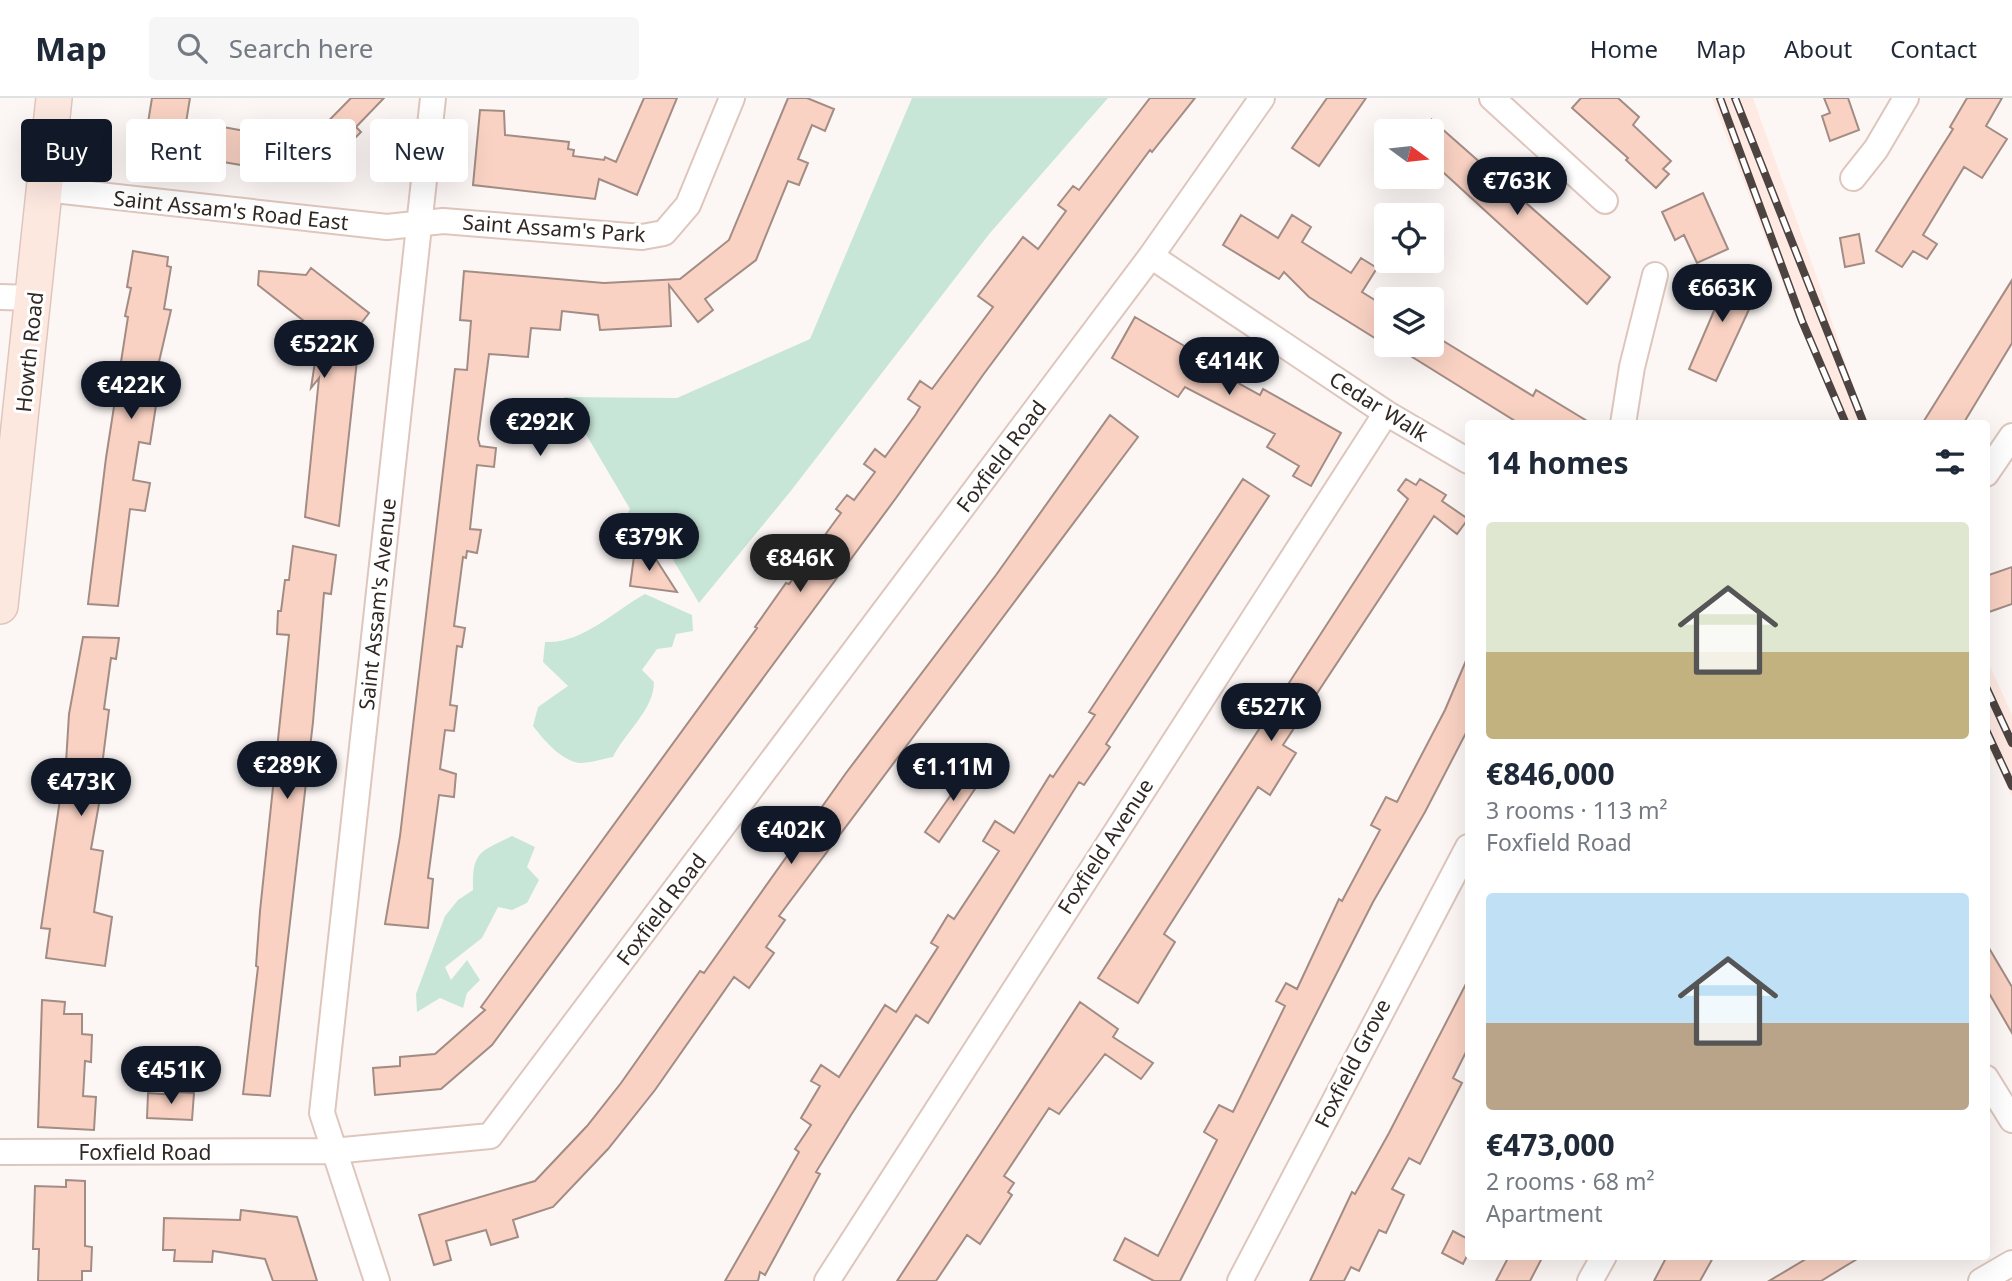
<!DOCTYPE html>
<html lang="en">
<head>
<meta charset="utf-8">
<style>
  body { margin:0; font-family:"Noto Sans",sans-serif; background:#f6f6f7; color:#1f2937; height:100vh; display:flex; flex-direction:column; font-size:26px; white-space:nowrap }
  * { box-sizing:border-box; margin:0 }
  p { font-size:23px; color:#747a83 }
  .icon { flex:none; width:38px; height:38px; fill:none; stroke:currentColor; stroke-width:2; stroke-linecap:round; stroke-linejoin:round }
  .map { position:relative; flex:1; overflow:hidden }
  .panel { position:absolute; left:1465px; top:322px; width:525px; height:840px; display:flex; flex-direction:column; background:#fff; border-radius:7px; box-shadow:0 7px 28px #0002 }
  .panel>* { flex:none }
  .banner { position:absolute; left:21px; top:21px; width:665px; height:63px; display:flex; gap:14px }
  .needle { width:46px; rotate:105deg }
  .tools { position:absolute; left:1374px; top:21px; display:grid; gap:14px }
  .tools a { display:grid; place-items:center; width:70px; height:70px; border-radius:7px; background:#fff; box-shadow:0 7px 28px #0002; font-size:35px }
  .price { position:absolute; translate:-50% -60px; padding:0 16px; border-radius:24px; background:#111827; color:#fff; font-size:23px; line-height:46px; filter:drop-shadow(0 2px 4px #0008) }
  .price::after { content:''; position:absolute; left:50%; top:42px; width:21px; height:16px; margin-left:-10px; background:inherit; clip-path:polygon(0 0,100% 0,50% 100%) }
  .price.active { background:#222; color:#fff }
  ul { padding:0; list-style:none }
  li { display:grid; align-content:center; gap:14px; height:371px; padding:0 21px }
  li span { display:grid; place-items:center; height:217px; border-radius:7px; color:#555 }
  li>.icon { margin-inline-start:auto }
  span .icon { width:126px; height:126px; fill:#fffc; stroke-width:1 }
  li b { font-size:30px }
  h2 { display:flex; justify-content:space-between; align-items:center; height:84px; padding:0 21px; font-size:30px }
  .tag { padding:0 24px; border-radius:7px; background:#fff; box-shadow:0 7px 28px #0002; font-size:24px; line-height:63px }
  .tag.active { background:#111827; color:#fff }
  header { display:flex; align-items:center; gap:42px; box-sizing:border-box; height:98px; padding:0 35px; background:#fff; border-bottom:2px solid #e0e1e3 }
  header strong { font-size:33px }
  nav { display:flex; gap:38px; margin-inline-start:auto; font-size:24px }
  .search { width:490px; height:63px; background:#f6f6f7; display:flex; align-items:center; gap:18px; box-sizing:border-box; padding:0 24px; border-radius:7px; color:#747a83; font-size:26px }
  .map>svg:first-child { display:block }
  .built { fill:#feeae2 }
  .green { fill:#c8e6d7 }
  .building { fill:#f9d2c3; stroke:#a38c84; stroke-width:2 }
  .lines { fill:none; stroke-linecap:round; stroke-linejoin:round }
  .minor-casing { stroke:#dec6bd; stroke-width:28 }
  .secondary-casing { stroke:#dec6bd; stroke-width:38 }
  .minor { stroke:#fff; stroke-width:24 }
  .secondary { stroke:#fde8e0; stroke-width:35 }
  .rail-casing { stroke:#4d4441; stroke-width:8 }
  .rail { stroke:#fff; stroke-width:5; stroke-dasharray:16; stroke-linecap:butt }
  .labels { text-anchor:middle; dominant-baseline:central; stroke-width:6; stroke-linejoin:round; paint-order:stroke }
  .street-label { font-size:21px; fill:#312824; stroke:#fff }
</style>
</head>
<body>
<header>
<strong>Map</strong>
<div class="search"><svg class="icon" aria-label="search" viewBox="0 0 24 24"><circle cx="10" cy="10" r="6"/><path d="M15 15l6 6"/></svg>Search here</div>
<nav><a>Home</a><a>Map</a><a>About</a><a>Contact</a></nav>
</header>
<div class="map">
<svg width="2012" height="1183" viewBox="0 0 2012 1183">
  <rect width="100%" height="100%" fill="#fcf7f5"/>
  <path class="built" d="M1712,0H1753L1825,202L1865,325H1843L1790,205Z
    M1986,559L2012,617V698L1986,645Z"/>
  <path class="green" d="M912,0H1108L990,135L790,394L699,505L657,435L613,442L630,411L564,299L677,300L810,241Z
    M645,496L692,517L693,533L676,536L672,549L657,551L642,572L654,584C654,612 625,634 613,659C603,661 590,665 580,665C561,663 544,642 533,628L538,609L568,588L543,564L545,544C582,546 614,513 645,496Z
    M512,738L535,749L527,769L539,782L527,805L512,812L498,809L482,840L445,869L451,882L467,862L480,882L467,895L463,910L440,900L417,914L416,896L445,818L458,802L473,792C472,753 480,754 512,738Z"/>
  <path class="building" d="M152,0H190L182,49L145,43Z
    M351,0H384L356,29L361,34L339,56L336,53L323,66L320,63L309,73L294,58Z
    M644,0H677L637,97L599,81L595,101L473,87L480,12L504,13L505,37L569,44L568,51L574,52L573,58L604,62L605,59L616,64Z
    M788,0H807L834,11L825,33L812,27L798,61L808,65L799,87L788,83L756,162L705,201L713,212L698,224L669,187L671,228L600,232L598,217L562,213L560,232L531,230L528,259L489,256L478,341L480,348L496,350L494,369L477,367L470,431L481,432L477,455L467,453L466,460L463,459L454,528L465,530L462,549L457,548L450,607L457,608L454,633L445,632L440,671L456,676L454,699L439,697L428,780L433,781L428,830L385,826L400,738L455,271L467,272L471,223L460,222L464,173L604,185L680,181L729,142Z
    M1150,0H1195L1152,54L1150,52L983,277L896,400L492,947L441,991L375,997L373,970L400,968V959L435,956L485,912L481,909L497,887L757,530L755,529L786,485L789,486L841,415L836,411L847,397L854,402L875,374L864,366L875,351L885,359L916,316L920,309L908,301L920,283L932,291L993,209L978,198L1023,139L1038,151L1066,113L1058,107L1073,88L1079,92Z
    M1327,0H1366L1319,68L1292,50Z
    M1581,0H1618L1639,19L1633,27L1671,63L1663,71L1669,76L1656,90L1626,62L1628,60L1572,10Z
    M1824,0H1848L1859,32L1830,43L1822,18L1830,15Z
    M1967,0H2002L1986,28L2007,41L1982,80L1964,69L1923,137L1937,146L1927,161L1913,153L1902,169L1876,153L1953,31L1950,29Z
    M1432,22L1610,179L1587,206L1432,64Z
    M223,29L261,36L258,54L250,53L247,68L217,63Z
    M1703,95L1728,151L1697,165L1684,137L1675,142L1662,114Z
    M1241,117L1278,140L1292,117L1311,129L1302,144L1351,175L1361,160L1377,170L1362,194L1386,209V247L1309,199L1284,174L1279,181L1223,147Z
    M1859,136L1864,165L1845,169L1840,140Z
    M133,153L168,159L167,168L171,169L164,211L171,212L155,281L160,282L150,346L139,344L133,382L150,385L145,413L130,411L118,508L88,506L106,360L128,219L125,218L131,190L127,189Z
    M311,170L369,215L336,258L357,262L339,428L305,419L319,280L311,290L318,244L323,238L258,187L259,173L306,177Z
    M1717,172L1742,183L1752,205L1716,283L1689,271L1717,206L1704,201Z
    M2012,182V245L1963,326H1922Z
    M1135,219L1198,256L1195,261L1260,297L1263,291L1341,335L1311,388L1293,378L1299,368L1267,349L1275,336L1185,289L1178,299L1112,260Z
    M1432,236L1533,298L1536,292L1592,326H1520L1393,247H1432Z
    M1110,317L1138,339L779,818L785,822L766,849L774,855L749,890L734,879L655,992L608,1051L553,1109L513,1122L518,1139L491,1147L486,1132L446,1143L451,1162L434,1167L419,1117L535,1083L587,1028L621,985L700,873L704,875L846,675L996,477Z
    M1243,381L1269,398L1106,646L1110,649L1084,687L1079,684L928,925L916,917L851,1017L816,1074L820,1076L765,1177L760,1174L758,1183H725L799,1054L795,1051L811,1027L801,1020L820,988L811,983L821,967L839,979L885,907L896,914L938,849L931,845L948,817L954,821L999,753L983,743L995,723L1014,735L1050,677L1053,679L1095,617L1089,614Z
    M1406,381L1416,387L1420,381L1446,397L1442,403L1468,421L1457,436L1434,418L1283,647L1296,655L1270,697L1258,689L1164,836L1175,844L1138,905L1098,880L1408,401L1398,392Z
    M293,448L336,457L331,496L324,495L313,624L270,998L243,996L258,869L256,868L260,813L289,537L277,536L278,513H281L285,482H289Z
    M635,451L650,452L677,494L630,488Z
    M2012,469V506L1986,515V478Z
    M83,539L119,540L116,561L111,560L104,611L109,612L102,668L110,669L108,690L102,689L91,751L103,753L94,814L112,819L105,868L46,860L50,831L41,830L63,681H65L69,616Z
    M1468,558V631L1425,714L1373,804L1180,1183H1154L1114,1162L1125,1140L1158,1158L1217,1042L1204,1034L1219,1007L1233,1014L1285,908L1276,903L1286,885L1297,891L1339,801L1342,803L1380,732L1371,727L1386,699L1397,704L1445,612Z
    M956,668L979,685L939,744L925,734L955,691L945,683Z
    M1986,845L2012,889V935L1986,890Z
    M1468,882V950L1453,980L1462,985L1420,1066L1409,1060L1392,1091L1404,1097L1386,1135L1379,1132L1359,1173L1351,1169L1344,1183H1310L1352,1094L1355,1096L1389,1035Z
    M42,902L65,904L64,916H82V936L92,937L91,964L85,963L83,998L96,999L94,1032L38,1029Z
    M1080,904L1118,931L1113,939L1153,965L1141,981L1105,956L1059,1016L1049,1010L1004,1078L1014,1085L1008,1094L1012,1097L980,1146L967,1137L936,1183H897Z
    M176,994L194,995L192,1022L147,1020L148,995L176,997Z
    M66,1082L85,1083V1148L92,1149L91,1173H82V1183H38L39,1151H33L35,1088L66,1089Z
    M241,1112L297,1119L317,1183H273L265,1161L213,1153L212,1164L174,1163L175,1152H163L164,1120L240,1122Z
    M1453,1133L1468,1141V1156L1463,1166L1442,1155Z
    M1509,1158H1543L1530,1183H1496Z
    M1667,1158H1714L1700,1183H1654Z
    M1811,1158H1862L1821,1183H1769Z"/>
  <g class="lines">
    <g class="minor-casing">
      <path id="minor" d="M1492,0L1605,103
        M1853,80L1876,51L1906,0
        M45,91L387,129L443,123L642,139L664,135L688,107L732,0
        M1151,158L1386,315L1468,363
        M0,199L35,200
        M1623,326L1632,269L1655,177
        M1986,376L2012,338
        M1986,980L2012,1022
        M0,1054L333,1053L490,1038L1151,158L1262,0
        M377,1183L322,1015L433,0
        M827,1183L1386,315
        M1240,1183L1468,749
        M1590,1183L1604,1158
        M1981,1183L2012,1165"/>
    </g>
    <g class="secondary-casing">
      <path id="secondary" d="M0,508L54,0"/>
    </g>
    <use href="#minor" class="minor"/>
    <use href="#secondary" class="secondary"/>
    <g class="rail-casing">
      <path id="rail" d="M1720,0L1802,223L1846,326
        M1735,0L1864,326
        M1986,589L2012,645
        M1986,632L2012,688"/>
    </g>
    <use href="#rail" class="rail"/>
  </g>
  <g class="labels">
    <g class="street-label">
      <text transform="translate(231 112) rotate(6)">Saint Assam's Road East</text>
      <text transform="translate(554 130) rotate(4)">Saint Assam's Park</text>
      <text transform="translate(29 254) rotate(-84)">Howth Road</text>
      <text transform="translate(1379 308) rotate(32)">Cedar Walk</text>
      <text transform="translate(1001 358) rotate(-53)">Foxfield Road</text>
      <text transform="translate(377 506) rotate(-84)">Saint Assam's Avenue</text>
      <text transform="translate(1105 748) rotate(-57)">Foxfield Avenue</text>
      <text transform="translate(661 811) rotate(-53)">Foxfield Road</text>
      <text transform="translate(1352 965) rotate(-63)">Foxfield Grove</text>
      <text x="145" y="1054">Foxfield Road</text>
    </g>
  </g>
</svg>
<div class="tools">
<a><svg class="needle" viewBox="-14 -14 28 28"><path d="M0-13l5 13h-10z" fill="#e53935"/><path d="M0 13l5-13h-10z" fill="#747a83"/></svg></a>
<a><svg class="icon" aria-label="locate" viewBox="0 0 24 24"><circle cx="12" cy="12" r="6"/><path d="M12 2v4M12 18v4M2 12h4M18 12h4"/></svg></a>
<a><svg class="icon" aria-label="layers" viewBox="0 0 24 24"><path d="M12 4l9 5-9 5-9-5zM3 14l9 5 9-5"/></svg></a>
</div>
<b class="price" style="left:1517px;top:119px">€763K</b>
<b class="price" style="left:1722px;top:226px">€663K</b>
<b class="price" style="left:324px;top:282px">€522K</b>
<b class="price" style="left:1229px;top:299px">€414K</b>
<b class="price" style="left:131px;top:323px">€422K</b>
<b class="price" style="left:540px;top:360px">€292K</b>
<b class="price" style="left:649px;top:475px">€379K</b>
<b class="price active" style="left:800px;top:496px">€846K</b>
<b class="price" style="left:1271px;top:645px">€527K</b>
<b class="price" style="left:287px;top:703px">€289K</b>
<b class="price" style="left:953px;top:705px">€1.11M</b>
<b class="price" style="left:81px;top:720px">€473K</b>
<b class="price" style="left:791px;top:768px">€402K</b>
<b class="price" style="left:171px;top:1008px">€451K</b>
<div class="banner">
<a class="tag active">Buy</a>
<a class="tag">Rent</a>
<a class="tag">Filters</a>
<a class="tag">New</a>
</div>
<section class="panel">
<h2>14 homes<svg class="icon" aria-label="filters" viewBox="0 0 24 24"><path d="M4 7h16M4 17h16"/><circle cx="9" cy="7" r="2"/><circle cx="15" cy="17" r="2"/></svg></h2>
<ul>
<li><span style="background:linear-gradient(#dfe7d0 60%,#c2b280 0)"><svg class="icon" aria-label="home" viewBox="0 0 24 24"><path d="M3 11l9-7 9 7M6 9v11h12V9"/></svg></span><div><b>€846,000</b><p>3 rooms · 113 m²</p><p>Foxfield Road</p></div></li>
<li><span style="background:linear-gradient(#bfe0f5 60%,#b9a48a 0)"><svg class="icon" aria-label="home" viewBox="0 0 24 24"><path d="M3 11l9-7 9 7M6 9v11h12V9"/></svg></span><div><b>€473,000</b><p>2 rooms · 68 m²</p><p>Apartment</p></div></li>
</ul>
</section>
</div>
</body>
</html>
